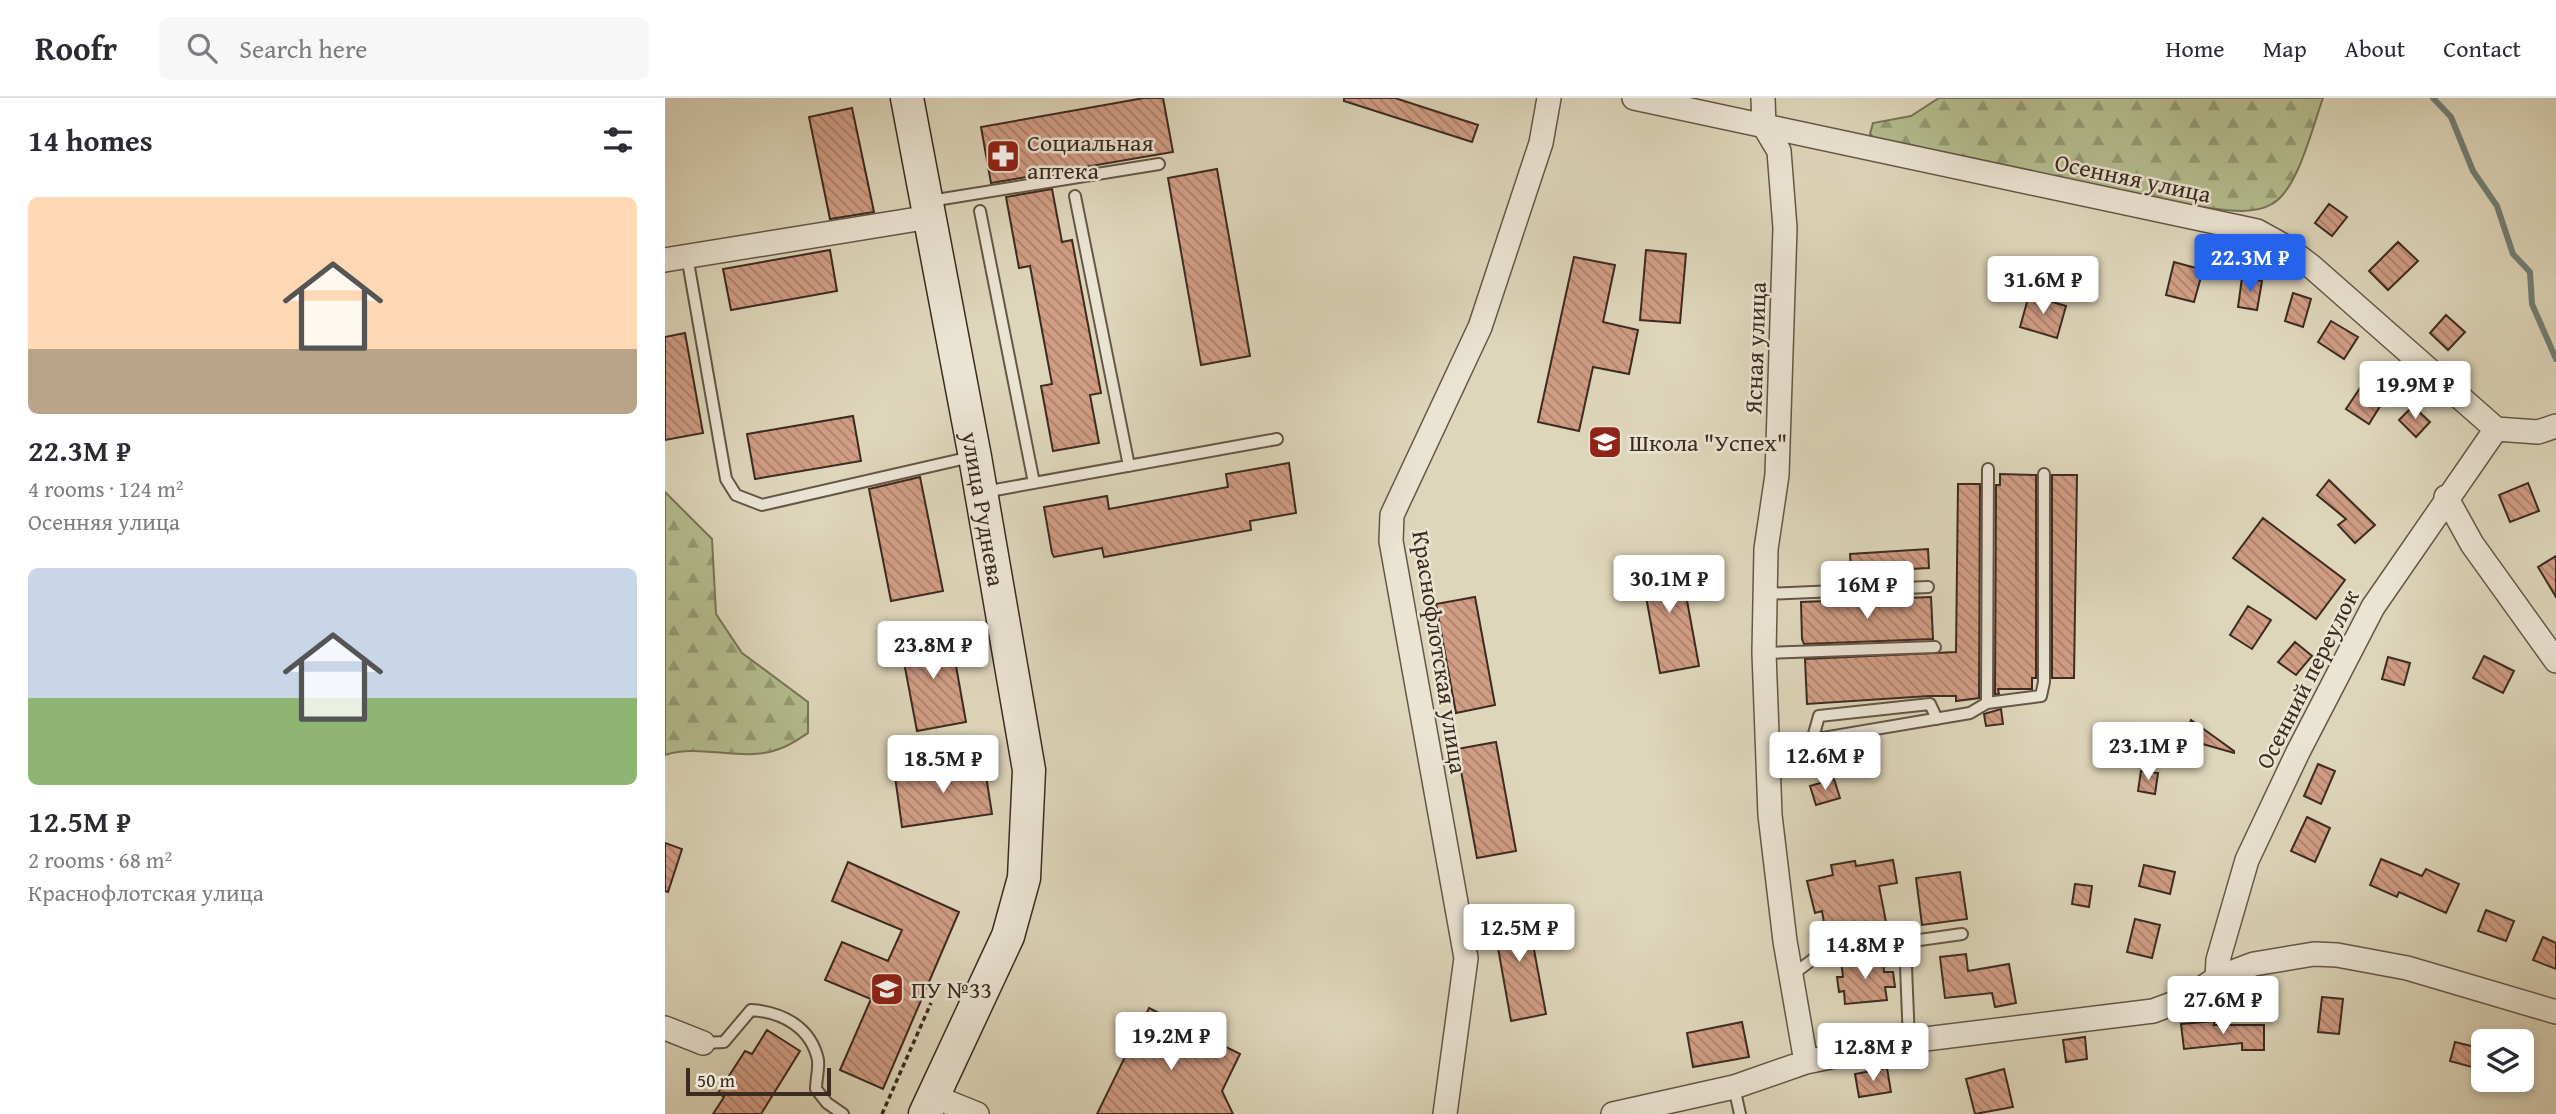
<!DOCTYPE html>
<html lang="en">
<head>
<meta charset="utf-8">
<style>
  body { margin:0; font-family:"Gentium Book Plus",serif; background:#f7f7f7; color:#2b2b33; height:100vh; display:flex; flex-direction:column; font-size:26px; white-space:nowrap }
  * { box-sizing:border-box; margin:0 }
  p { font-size:23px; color:#7c7c81 }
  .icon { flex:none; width:38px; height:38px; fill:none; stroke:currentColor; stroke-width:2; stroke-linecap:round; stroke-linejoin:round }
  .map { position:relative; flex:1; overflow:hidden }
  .side { display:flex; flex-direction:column; background:#fff; width:665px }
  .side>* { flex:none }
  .fabs { position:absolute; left:1806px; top:931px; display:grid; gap:14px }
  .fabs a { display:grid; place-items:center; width:63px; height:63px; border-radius:10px; background:#fff; box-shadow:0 4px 10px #0003; font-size:35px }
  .scale { position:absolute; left:21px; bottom:18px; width:145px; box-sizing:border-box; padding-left:7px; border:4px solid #3d2b20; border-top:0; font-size:19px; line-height:24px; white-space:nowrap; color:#3d2b20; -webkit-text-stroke:5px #eae4d3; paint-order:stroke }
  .price { position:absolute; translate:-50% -60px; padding:0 16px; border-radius:7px; background:#fff; color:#222; font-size:23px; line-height:46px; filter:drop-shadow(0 2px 4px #0008) }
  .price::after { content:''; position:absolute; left:50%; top:42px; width:21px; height:16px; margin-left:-10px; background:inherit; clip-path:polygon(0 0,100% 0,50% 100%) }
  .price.selected { background:#2563eb; color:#fff }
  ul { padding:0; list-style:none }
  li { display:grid; align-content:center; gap:14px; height:371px; padding:0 28px }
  li span { display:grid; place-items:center; height:217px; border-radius:10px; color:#555 }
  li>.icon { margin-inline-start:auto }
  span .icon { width:126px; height:126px; fill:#fffc; stroke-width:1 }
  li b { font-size:30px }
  h2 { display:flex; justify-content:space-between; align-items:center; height:84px; padding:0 28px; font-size:30px }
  header { display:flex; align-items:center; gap:42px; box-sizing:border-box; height:98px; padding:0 35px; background:#fff; border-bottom:2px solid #e1e1e2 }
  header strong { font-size:33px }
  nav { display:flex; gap:38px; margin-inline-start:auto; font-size:24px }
  .search { width:490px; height:63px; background:#f7f7f7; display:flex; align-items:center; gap:18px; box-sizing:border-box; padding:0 24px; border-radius:10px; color:#7c7c81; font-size:26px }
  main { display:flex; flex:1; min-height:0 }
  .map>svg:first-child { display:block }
  .forest { fill:url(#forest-firs); stroke:#787457; stroke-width:2 }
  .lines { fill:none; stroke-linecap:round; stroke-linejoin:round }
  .stream { stroke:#718075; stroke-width:6 }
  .building { fill:url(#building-back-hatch); stroke:#3d2b20; stroke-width:2 }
  .service-casing { stroke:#655647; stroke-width:14 }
  .minor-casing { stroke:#655647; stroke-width:26 }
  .secondary-casing { stroke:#3d2b20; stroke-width:35 }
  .path { stroke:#3d2b20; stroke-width:3.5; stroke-dasharray:5 3.5; stroke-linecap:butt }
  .service { stroke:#eae4d3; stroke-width:10 }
  .minor { stroke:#eae4d3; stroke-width:23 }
  .secondary { stroke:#eae4d3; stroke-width:32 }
  .labels { text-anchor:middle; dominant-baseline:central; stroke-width:5; stroke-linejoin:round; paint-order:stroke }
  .poi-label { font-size:24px; fill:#3d2b20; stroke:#eae4d3; text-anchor:start }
  .street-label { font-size:24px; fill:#3d2b20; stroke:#eae4d3 }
</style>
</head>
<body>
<header>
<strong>Roofr</strong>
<div class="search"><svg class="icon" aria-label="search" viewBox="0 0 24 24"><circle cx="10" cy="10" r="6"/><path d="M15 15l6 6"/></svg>Search here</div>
<nav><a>Home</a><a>Map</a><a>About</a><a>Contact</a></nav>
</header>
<main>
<section class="side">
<h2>14 homes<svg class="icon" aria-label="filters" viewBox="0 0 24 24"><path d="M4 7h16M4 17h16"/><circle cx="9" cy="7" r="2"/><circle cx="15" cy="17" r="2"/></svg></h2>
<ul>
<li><span style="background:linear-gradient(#ffd9b3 70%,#b9a48a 0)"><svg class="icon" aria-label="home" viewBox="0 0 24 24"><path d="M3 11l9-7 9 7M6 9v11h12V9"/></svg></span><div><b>22.3M ₽</b><p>4 rooms · 124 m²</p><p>Осенняя улица</p></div></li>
<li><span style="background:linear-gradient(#c9d6e8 60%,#8fb573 0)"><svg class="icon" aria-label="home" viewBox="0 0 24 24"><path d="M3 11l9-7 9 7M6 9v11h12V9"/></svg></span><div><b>12.5M ₽</b><p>2 rooms · 68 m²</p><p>Краснофлотская улица</p></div></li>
</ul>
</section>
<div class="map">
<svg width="1891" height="1016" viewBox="0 0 1891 1016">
  <defs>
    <pattern id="forest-firs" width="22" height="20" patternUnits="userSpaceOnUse" patternTransform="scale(1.75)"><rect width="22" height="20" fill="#b4bd8e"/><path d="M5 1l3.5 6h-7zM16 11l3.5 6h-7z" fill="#949a74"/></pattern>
    <pattern id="building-back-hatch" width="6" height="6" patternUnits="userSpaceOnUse" patternTransform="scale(1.75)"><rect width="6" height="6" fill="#d19d85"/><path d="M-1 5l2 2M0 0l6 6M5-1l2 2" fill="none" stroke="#ab806c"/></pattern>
  </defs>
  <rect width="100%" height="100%" fill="#ded6bb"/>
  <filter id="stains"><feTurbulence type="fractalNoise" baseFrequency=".00286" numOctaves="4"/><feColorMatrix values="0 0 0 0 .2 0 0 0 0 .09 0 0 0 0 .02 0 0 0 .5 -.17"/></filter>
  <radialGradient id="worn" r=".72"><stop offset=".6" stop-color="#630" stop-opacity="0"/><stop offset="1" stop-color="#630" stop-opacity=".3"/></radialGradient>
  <path class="forest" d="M1274,0H1658C1648,27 1633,92 1607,106C1585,119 1551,110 1527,108L1209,40L1205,36L1208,25L1246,18Z
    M0,394L47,441L51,516L77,555L143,604V635C134,641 124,648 114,651C78,665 36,645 0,657Z"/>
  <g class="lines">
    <path class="stream" d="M1768,0L1786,19L1808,73L1832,108L1848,156L1865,174L1867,206L1891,261"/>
  </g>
  <path class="building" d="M479,0H498L508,54L326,85L316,29Z
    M679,0H730L813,27L807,44L679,3Z
    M187,10L209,114L165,121L144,19Z
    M552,71L585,258L536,267L503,80Z
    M387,91L397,144L407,142L436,295L425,297L434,345L388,353L376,288L387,286L365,168L354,170L341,99Z
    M1664,106L1682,119L1667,138L1650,125Z
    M1733,144L1753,163L1723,192L1704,173Z
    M165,152L172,193L66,212L58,171Z
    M981,152L1021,156L1015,225L975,222Z
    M909,159L950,167L938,224L973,232L964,276L928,269L914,333L873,324Z
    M1509,164L1538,172L1529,204L1501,197Z
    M1577,180L1597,183L1592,212L1573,209Z
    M1628,195L1646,201L1638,229L1620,223Z
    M1364,197L1401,208L1392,240L1355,229Z
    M1781,217L1800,234L1783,252L1765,235Z
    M1666,223L1693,239L1679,261L1653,244Z
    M20,235L38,335L0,342V239Z
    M1703,278L1725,292L1704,326L1681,311Z
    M1748,308L1765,324L1751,339L1734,322Z
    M188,318L196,363L90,381L82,336Z
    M624,365L631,415L585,423L586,432L439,459L437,450L389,459L387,455L379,409L442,398L444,411L563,389L561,376Z
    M1335,376L1371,377V580H1367V591H1333L1334,596H1330L1331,387H1335Z
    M1387,377H1412L1409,580H1387Z
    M255,379L278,493L226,503L204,391Z
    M1664,382L1710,427L1690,445L1673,427L1681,421L1652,397Z
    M1863,385L1874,413L1845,424L1834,397Z
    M1293,386H1315L1314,600L1291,603V598H1264L1142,606L1140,561L1291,554Z
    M1598,420L1680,482L1651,521L1568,460Z
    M1263,451L1264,470L1186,474L1185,456Z
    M1891,458V499L1873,469Z
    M1014,459L1034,568L995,575L975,466Z
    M810,499L830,607L791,615L771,506Z
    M1266,499L1268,541L1139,546L1137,541L1136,504Z
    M1583,508L1606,522L1587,551L1565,537Z
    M285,534L301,624L252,633L235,543Z
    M1630,544L1647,558L1631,577L1613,564Z
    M1819,558L1849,573L1838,595L1808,580Z
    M1723,559L1745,565L1739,587L1717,581Z
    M1336,611L1338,626L1321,628L1319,616Z
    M1526,622L1569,653V655L1520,641Z
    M831,644L851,753L812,760L792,651Z
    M319,665L327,716L237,729L230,678Z
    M1653,666L1670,673L1656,706L1639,698Z
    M1476,673L1493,675L1490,696L1473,693Z
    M1169,681L1175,700L1151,707L1145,688Z
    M1642,719L1665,730L1650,764L1626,753Z
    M0,745L17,751L3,794L0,793Z
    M1716,761L1757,778L1761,771L1794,786L1781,815L1734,794L1732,799L1705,787Z
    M1228,762L1232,785L1214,788L1221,824L1185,831L1187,842L1163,847L1157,813L1150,815L1142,783L1168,777L1166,767L1190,763L1191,768Z
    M183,764L294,814L218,991L175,972L206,901L160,882L177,844L223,863L237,832L167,803Z
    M1479,767L1510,774L1505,796L1474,788Z
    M1295,774L1302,821L1257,827L1251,780Z
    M1410,786L1427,788L1424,809L1407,806Z
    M861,809L881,916L846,923L827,816Z
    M1821,812L1849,823L1841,843L1813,833Z
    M1470,821L1495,827L1487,860L1462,854Z
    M1878,839L1891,845V871L1868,862Z
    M1301,856L1303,873L1344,866L1351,905L1330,909L1327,895L1280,900L1275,859Z
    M1218,860L1219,874H1228L1230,889H1220L1222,902L1180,906L1179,893L1174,894L1172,879H1178L1176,863Z
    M1657,899L1678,901L1674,936L1653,934Z
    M484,910L575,956L557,993L568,1016H432Z
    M1549,923V927H1599V952H1577V945L1519,951L1516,926Z
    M1077,924L1084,959L1028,969L1022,935Z
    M102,932L135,953L96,1016H48L59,999L53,995L80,953L87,956Z
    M1420,939L1422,961L1401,964L1398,942Z
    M1790,944L1818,951V972L1785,963Z
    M1222,970L1226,994L1194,999L1190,976Z
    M1339,971L1348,1009L1310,1016L1301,981Z"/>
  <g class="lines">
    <g class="service-casing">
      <path id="service" d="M410,98L464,368
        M265,103L494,66
        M315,113L369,385
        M22,158L61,381L71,397L97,407L306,359
        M319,394L612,341
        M1100,496L1263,489
        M1099,555L1270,549
        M1322,605L1323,371
        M1147,643L1154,618L1265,606L1272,621
        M1104,649L1305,615L1322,605L1376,598L1379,584V376
        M1240,844L1244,943
        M1127,877L1155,856L1297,836
        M38,945L59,944L86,912C117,914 146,929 153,962C154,971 151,982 151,991L162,1005L178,1016
        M1069,989L1075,1016"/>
    </g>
    <g class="minor-casing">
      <path id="minor" d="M969,0L1592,133L1621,149L1646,168L1831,331L1873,334L1891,328
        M1098,0L1099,28L1114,53L1120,130L1112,377L1101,451L1099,555L1105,717L1120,843L1141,964
        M0,162L265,119
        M1781,399L1807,446L1891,563
        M1552,880L1553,862L1582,762L1633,654L1708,509L1831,331
        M0,930L38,945
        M270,999L312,1016
        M780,1016L801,860L726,443L727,417L815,229L876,45L884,0
        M948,1016L1069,989L1141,964L1244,943L1488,913L1523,900L1552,880L1589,866L1649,856L1672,857L1742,870L1891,914"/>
    </g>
    <g class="secondary-casing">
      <g id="secondary">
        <path id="s1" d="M242,0L310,359L364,672L359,780L343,838L260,1016"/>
      </g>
    </g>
    <path class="path" d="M217,1016L266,905"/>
    <use href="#service" class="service"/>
    <use href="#minor" class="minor"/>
    <use href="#secondary" class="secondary"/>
  </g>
  <defs>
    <g id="pharmacy-square" transform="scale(1.75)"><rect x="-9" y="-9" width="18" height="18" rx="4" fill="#8f2418" stroke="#eae4d3"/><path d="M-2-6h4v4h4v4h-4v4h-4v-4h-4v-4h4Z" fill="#fff"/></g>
    <g id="school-square" transform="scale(1.75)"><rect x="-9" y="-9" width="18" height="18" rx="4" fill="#8f2418" stroke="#eae4d3"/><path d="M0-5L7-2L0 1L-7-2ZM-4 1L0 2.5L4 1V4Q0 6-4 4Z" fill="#fff"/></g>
    <g id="university-square" transform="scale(1.75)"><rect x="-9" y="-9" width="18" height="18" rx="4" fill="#8f2418" stroke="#eae4d3"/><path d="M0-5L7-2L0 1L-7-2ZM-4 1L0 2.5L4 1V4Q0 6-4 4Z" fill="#fff"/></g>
  </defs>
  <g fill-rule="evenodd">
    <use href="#pharmacy-square" x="338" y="58"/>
    <use href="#school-square" x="940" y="344"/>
    <use href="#university-square" x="222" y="891"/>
  </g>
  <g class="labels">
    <g class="poi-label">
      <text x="362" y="44">Социальная<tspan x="362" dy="28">аптека</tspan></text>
      <text x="964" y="344">Школа "Успех"</text>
      <text x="246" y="891">ПУ №33</text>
    </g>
    <g class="street-label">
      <text transform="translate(1468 80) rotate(12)">Осенняя улица</text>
      <text transform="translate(1090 250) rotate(-88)">Ясная улица</text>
      <text stroke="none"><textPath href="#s1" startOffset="418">улица Руднева</textPath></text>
      <text transform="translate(775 554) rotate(81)">Краснофлотская улица</text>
      <text transform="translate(1642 581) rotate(-63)">Осенний переулок</text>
    </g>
  </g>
  <rect width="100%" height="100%" filter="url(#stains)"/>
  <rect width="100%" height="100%" fill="url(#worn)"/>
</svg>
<div class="fabs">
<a><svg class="icon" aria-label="layers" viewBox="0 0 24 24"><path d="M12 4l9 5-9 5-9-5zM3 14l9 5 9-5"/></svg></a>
</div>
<div class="scale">50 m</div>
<b class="price selected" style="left:1585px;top:196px">22.3M ₽</b>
<b class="price" style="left:1378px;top:218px">31.6M ₽</b>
<b class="price" style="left:1750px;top:323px">19.9M ₽</b>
<b class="price" style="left:1004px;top:517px">30.1M ₽</b>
<b class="price" style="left:1202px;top:523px">16M ₽</b>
<b class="price" style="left:268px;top:583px">23.8M ₽</b>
<b class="price" style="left:1483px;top:684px">23.1M ₽</b>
<b class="price" style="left:1160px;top:694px">12.6M ₽</b>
<b class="price" style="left:278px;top:697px">18.5M ₽</b>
<b class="price" style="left:854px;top:866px">12.5M ₽</b>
<b class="price" style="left:1200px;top:883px">14.8M ₽</b>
<b class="price" style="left:1558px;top:938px">27.6M ₽</b>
<b class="price" style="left:506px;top:974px">19.2M ₽</b>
<b class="price" style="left:1208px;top:985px">12.8M ₽</b>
</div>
</main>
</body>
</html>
